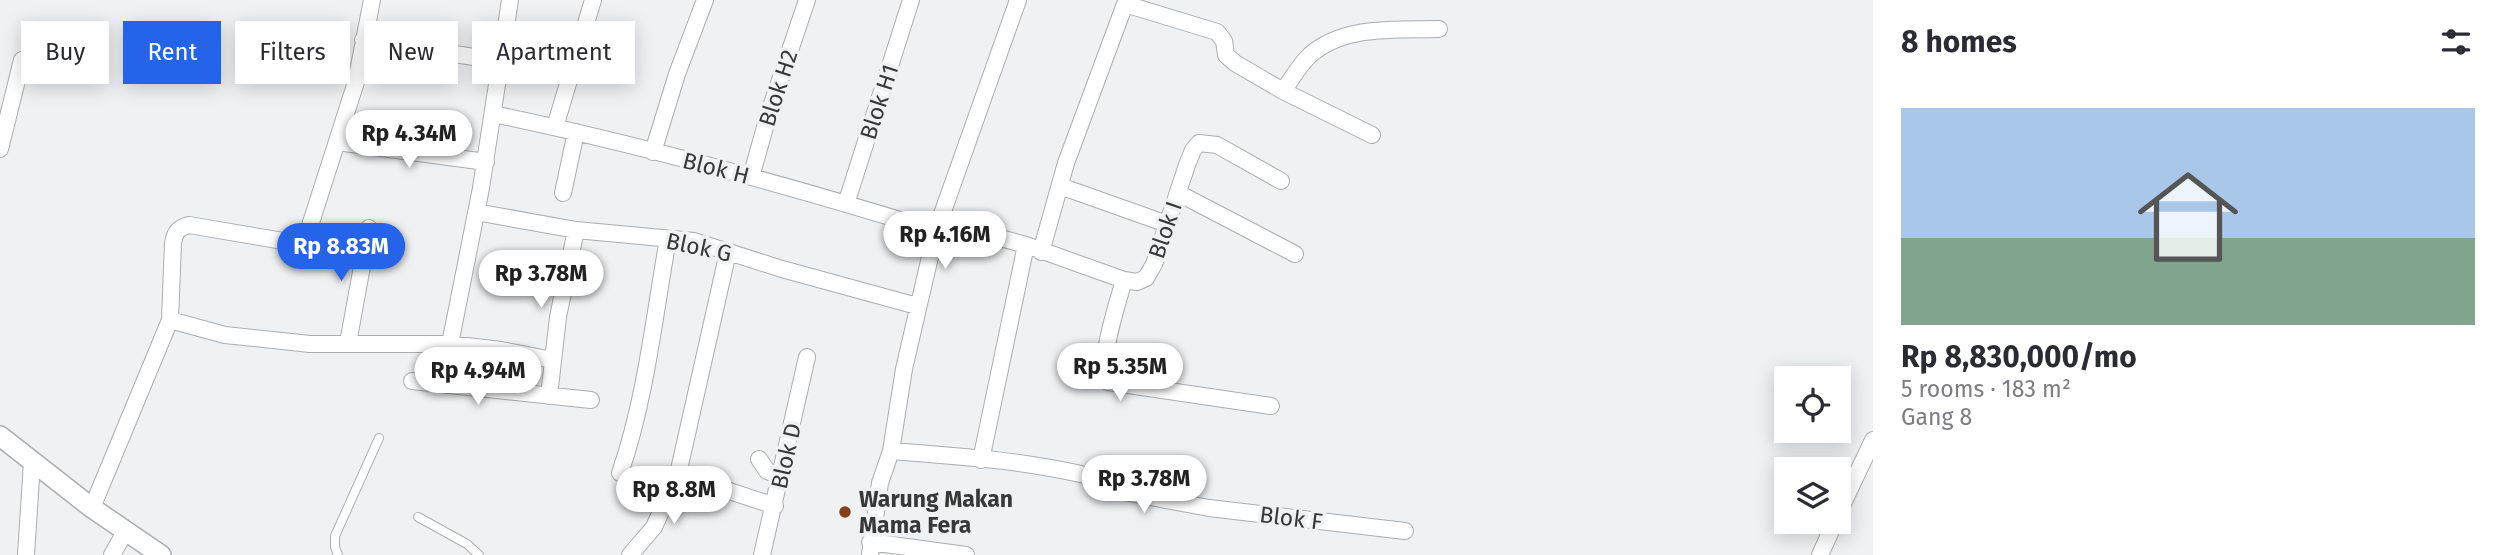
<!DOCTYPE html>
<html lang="en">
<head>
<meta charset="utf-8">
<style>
  body { margin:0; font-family:"Fira Sans",sans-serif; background:#f2f2f3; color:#2b2b33; height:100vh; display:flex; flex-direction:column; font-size:26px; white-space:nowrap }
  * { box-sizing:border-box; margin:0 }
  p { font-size:23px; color:#7c7c81 }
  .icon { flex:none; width:38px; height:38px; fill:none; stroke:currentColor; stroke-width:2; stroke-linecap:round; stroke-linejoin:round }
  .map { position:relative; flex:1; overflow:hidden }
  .drawer { display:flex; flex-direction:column; background:#fff; width:630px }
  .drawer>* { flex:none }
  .hud { position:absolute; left:21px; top:21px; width:665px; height:63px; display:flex; gap:14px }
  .fabs { position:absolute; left:1774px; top:366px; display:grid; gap:14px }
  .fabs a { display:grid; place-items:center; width:77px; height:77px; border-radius:0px; background:#fff; box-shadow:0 4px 18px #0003; font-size:35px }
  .price { position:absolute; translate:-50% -60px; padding:0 16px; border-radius:24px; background:#fff; color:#222; font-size:23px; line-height:46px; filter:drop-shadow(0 2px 4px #0008) }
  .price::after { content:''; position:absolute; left:50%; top:42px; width:21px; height:16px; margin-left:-10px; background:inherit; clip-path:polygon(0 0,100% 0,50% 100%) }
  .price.active { background:#2563eb; color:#fff }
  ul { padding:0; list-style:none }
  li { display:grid; align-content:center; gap:14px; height:371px; padding:0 28px }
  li+li { border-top:2px solid #e1e1e2 }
  li span { display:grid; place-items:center; height:217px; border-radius:0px; color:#555 }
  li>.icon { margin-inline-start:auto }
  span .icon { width:126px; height:126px; fill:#fffc; stroke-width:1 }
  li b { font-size:30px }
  h2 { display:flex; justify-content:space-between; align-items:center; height:84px; padding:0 28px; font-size:30px }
  .tag { padding:0 24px; border-radius:0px; background:#fff; box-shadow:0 4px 18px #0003; font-size:24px; line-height:63px }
  .tag.active { background:#2563eb; color:#fff }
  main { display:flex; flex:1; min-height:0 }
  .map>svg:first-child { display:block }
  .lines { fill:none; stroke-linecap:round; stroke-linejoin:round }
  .service-casing { stroke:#abadaf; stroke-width:10 }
  .minor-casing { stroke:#abadaf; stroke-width:18 }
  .tertiary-casing { stroke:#abadaf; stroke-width:22 }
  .service { stroke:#fff; stroke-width:8 }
  .minor { stroke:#fff; stroke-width:16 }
  .tertiary { stroke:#fff; stroke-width:19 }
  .poi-dot { fill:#86401d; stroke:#f0f1f3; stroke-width:2.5 }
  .labels { text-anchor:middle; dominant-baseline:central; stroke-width:7; stroke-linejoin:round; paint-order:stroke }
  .street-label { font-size:23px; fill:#383839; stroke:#f0f1f3 }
  .poi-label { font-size:23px; font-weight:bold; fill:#383839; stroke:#f0f1f3; text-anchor:start }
</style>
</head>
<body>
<main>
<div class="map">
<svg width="1873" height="555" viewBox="0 0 1873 555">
  <rect width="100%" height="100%" fill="#f0f1f3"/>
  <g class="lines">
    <g class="service-casing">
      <path id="service" d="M418,517L467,544L479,555
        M338,555L335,547V536L379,438"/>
    </g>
    <g class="minor-casing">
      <path id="minor" d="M510,0L481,188L450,344L501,350L553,360
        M363,40L500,61
        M1283,91C1291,80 1299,66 1309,56C1343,25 1395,30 1439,29
        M493,114C643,145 790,186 936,231
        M555,127L593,0
        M337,142L486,162
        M0,149L22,60
        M653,152L677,74L705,0
        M751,177L769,113L807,0
        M1060,186L1167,224
        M563,193L576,132
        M1178,193L1295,254
        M846,204L911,0
        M476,212L576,230L694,241L782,269L917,306
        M939,221L1026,245L1124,280L1137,282L1146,278L1154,264L1187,165L1193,150L1199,143L1217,145L1281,181
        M728,252L678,474L775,506
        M1041,252L1066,163L1125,4L1217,32L1224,41L1226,55L1235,63L1283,91L1372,135
        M1124,280C1118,302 1097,363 1108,382L1271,406
        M170,320L173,243C175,232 178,228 189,225L289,242L302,239L307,235L356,82L372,0
        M348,343L369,228
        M412,381L591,400
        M549,396L558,317L576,230
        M891,451C955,456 1022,460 1085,475C1099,479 1110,489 1124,492L1209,508L1405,531
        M759,459L767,471L781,476
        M981,460L1026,245
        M620,473C646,398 654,317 668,239
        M92,508L170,320L225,335L310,344H450
        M1839,512L1873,440
        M870,542L966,555
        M26,555L32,462
        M112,555L125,532
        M630,555L654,527L678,474
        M762,555L807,357
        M870,555L880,483L891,451L904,369L936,231L1018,0
        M1820,555L1835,522"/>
    </g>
    <g class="tertiary-casing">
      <path id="tertiary" d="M0,436L92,508L161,555"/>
    </g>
    <use href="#service" class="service"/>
    <use href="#minor" class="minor"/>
    <use href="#tertiary" class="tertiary"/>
  </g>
  <circle class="poi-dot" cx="845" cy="512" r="7"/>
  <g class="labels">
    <g class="street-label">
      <text transform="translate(778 88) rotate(-72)">Blok H2</text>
      <text transform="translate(879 102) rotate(-72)">Blok H1</text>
      <text transform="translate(716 168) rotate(14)">Blok H</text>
      <text transform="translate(1165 230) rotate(-71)">Blok I</text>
      <text transform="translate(699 247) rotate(12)">Blok G</text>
      <text transform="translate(786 456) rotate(-77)">Blok D</text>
      <text transform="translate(1291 518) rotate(7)">Blok F</text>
    </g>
    <g class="poi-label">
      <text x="859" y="499">Warung Makan<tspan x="859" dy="26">Mama Fera</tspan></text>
    </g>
  </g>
</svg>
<div class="fabs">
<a><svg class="icon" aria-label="locate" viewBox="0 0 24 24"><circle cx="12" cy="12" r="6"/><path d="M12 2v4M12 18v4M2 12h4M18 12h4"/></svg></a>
<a><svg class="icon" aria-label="layers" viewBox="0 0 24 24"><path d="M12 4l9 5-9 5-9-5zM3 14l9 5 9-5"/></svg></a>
</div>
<b class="price" style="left:409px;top:170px">Rp 4.34M</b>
<b class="price" style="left:945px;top:271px">Rp 4.16M</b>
<b class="price active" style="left:341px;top:283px">Rp 8.83M</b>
<b class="price" style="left:541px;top:310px">Rp 3.78M</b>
<b class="price" style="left:1120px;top:403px">Rp 5.35M</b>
<b class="price" style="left:478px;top:407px">Rp 4.94M</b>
<b class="price" style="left:1144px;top:515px">Rp 3.78M</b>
<b class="price" style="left:674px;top:526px">Rp 8.8M</b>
<div class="hud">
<a class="tag">Buy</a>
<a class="tag active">Rent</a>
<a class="tag">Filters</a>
<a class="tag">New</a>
<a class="tag">Apartment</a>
</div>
</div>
<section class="drawer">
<h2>8 homes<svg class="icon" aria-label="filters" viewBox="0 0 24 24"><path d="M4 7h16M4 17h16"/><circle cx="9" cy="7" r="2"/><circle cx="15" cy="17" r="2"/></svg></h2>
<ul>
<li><span style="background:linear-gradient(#a9c7e8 60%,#7fa58c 0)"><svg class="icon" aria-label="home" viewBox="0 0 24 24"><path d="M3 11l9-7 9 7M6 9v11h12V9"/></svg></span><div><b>Rp 8,830,000/mo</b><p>5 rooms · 183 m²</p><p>Gang 8</p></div></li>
</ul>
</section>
</main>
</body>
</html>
